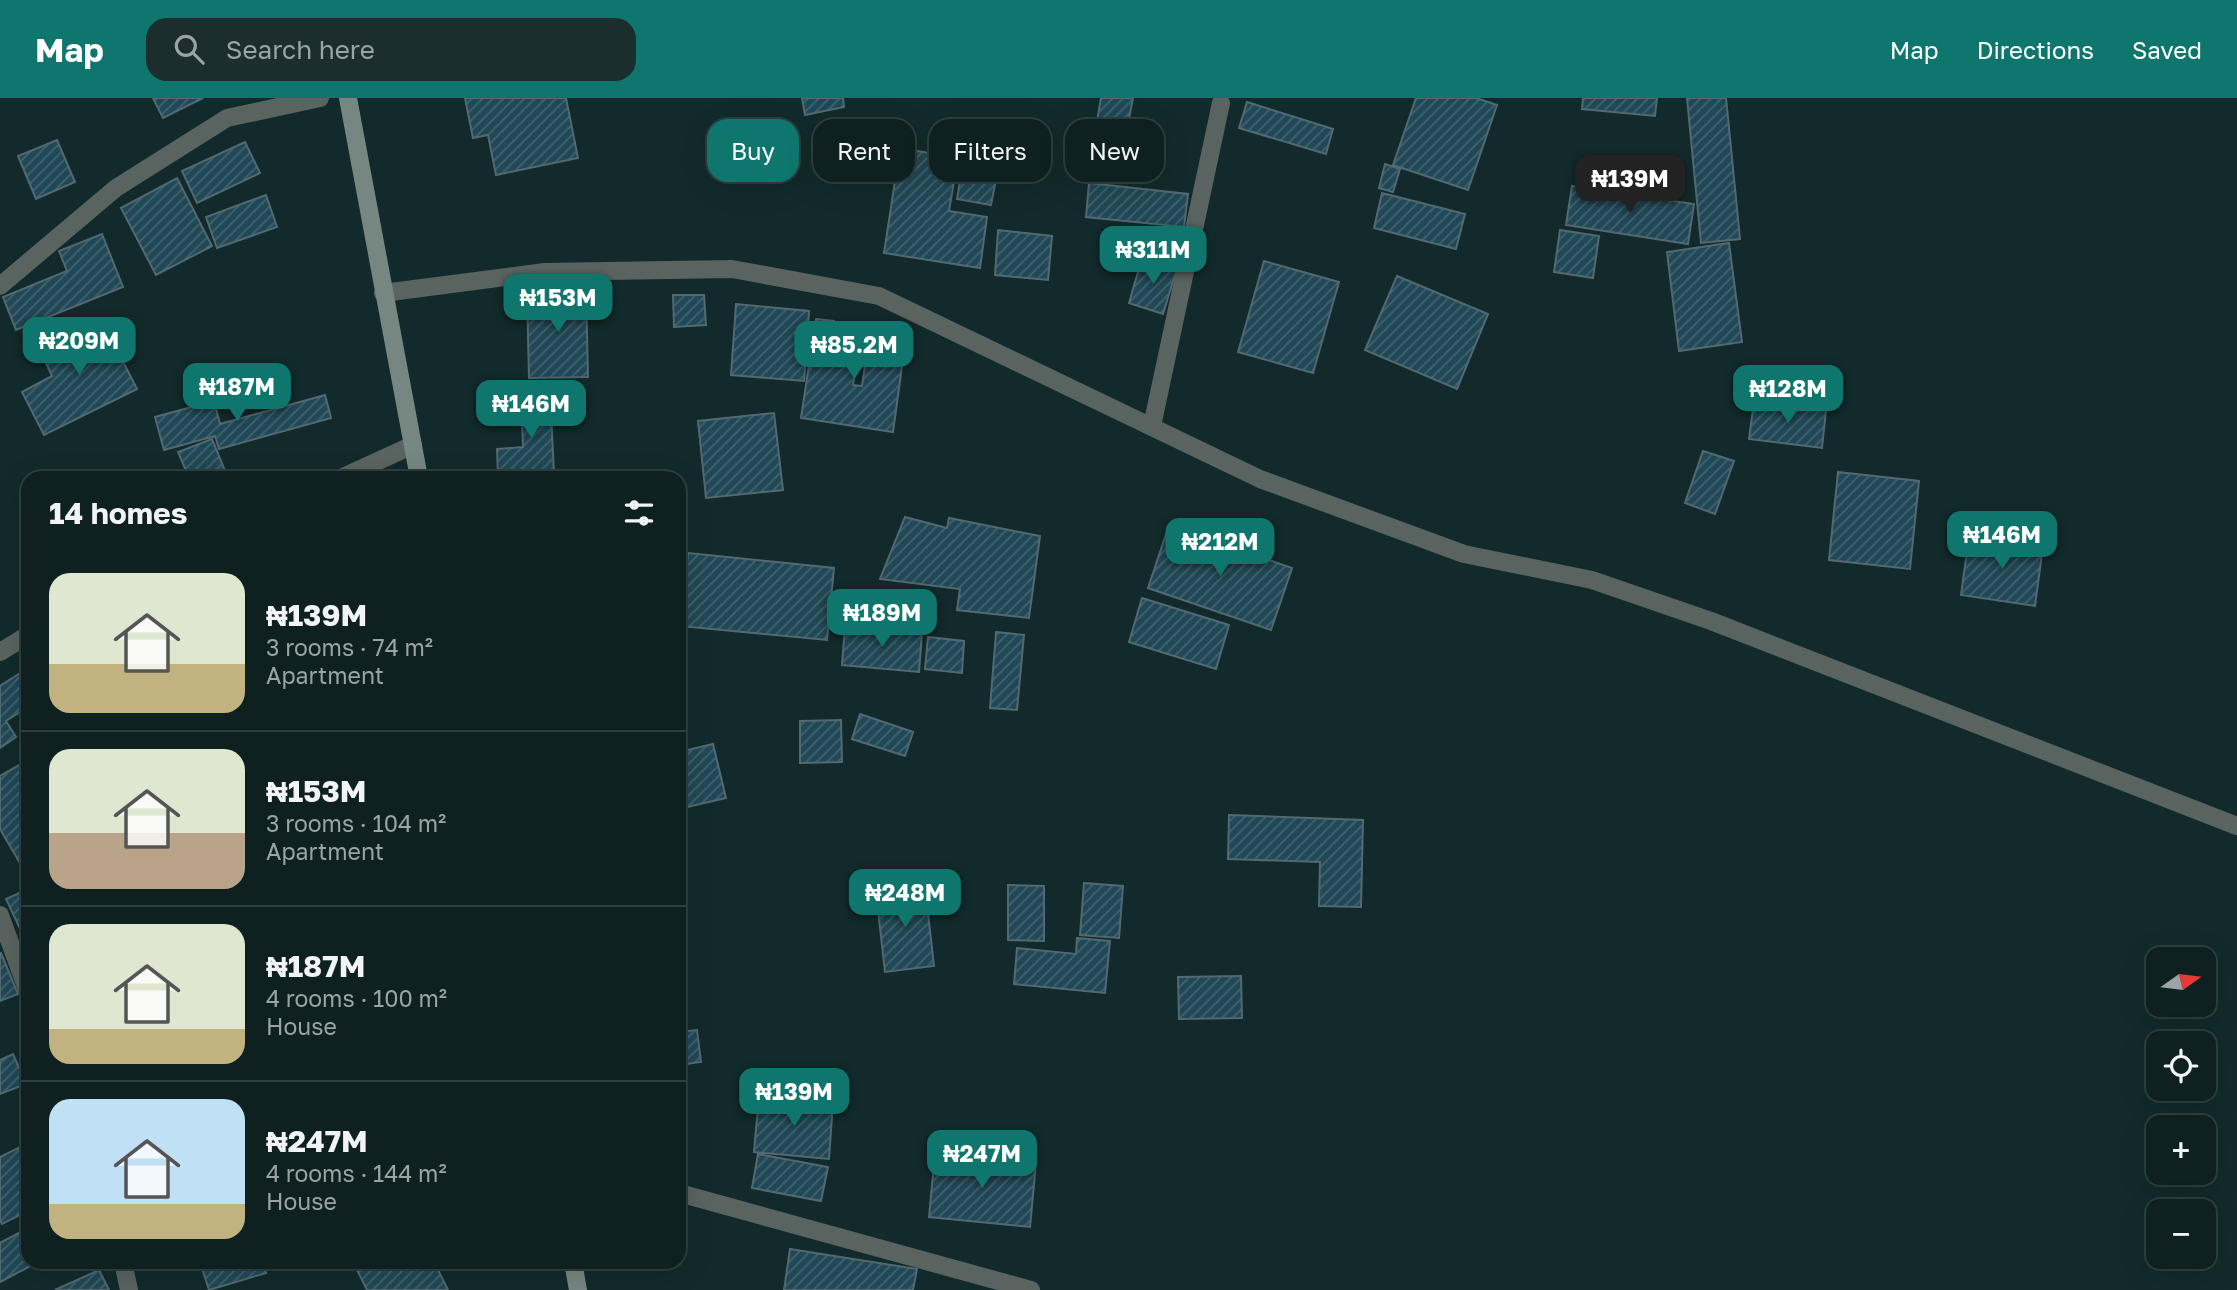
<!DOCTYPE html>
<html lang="en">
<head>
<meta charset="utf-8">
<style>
  body { margin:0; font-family:"Golos Text",sans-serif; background:#1c2d2d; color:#f1f3f6; height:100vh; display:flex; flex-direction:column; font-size:26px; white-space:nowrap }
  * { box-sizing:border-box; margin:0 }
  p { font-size:23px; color:#9ba3a5 }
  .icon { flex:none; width:38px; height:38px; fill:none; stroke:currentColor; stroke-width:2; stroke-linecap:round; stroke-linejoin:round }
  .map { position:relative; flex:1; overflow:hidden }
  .drawer { position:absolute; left:21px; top:373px; width:665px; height:798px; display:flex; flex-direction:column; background:#0e2020; border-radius:21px; box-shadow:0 7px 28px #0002,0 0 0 2px #2e3e3e }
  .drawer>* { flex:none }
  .top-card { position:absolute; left:707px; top:21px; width:665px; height:63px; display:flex; gap:14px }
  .needle { width:46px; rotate:76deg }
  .tools { position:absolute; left:2146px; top:849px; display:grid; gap:14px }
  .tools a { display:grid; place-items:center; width:70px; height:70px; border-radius:14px; background:#0e2020; box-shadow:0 7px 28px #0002,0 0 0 2px #2e3e3e; font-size:35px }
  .price { position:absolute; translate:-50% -60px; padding:0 16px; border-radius:14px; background:#0f766e; color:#fff; font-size:23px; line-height:46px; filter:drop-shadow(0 2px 4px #0008) }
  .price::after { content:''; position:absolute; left:50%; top:42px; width:21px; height:16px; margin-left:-10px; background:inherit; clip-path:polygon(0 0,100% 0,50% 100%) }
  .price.active { background:#222; color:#fff }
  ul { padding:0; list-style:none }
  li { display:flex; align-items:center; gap:21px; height:175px; padding:0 28px }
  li+li { border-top:2px solid #2e3e3e }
  li span { display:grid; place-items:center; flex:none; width:196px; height:140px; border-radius:21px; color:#555 }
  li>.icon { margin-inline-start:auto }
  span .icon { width:84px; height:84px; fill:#fffc; stroke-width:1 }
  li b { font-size:30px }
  h2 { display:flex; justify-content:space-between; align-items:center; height:84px; padding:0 28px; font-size:30px }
  .chip { padding:0 24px; border-radius:21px; background:#0e2020; box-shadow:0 7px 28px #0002,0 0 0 2px #2e3e3e; font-size:24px; line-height:63px }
  .chip.active { background:#0f766e; color:#fff }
  header { display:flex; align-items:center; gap:42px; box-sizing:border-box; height:98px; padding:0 35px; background:#0f766e; color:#fff }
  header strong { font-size:33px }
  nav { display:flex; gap:38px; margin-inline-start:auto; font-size:24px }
  .search { width:490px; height:63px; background:#1c2d2d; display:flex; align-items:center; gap:18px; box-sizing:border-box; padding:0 24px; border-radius:21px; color:#9ba3a5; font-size:26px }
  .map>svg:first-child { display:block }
  .building { fill:url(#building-hatch); stroke:#526971; stroke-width:2 }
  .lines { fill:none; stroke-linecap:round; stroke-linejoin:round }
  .street { stroke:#596360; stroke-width:18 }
  .secondary { stroke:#768681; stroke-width:18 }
</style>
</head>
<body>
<header>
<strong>Map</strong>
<div class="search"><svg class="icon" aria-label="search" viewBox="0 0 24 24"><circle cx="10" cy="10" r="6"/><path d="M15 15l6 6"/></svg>Search here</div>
<nav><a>Map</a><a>Directions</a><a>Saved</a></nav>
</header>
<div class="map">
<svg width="2237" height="1192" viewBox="0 0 2237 1192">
  <defs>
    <pattern id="building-hatch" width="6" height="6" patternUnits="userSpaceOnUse" patternTransform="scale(1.75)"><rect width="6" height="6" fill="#214856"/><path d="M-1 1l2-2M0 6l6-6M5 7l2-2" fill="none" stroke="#41636f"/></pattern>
  </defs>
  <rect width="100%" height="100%" fill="#122a2b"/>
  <path class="building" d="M153,0H203L163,20Z
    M465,0H566L578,60L496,77L488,37L473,40Z
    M802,0H843L844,9L805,17Z
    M1101,0H1133L1118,79L1088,74Z
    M1416,0H1476L1497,7L1468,92L1393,67Z
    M1583,0H1657L1655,18L1582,11Z
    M1687,0H1726L1740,141L1701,145Z
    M1247,4L1333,31L1326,56L1239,30Z
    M57,42L75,84L36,101L18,58Z
    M245,44L260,75L197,105L182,73Z
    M900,50L958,60L949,113L987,119L980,170L884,155Z
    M964,59L999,66L991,107L957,101Z
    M1385,66L1400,71L1393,94L1379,90Z
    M177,80L212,148L156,177L121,110Z
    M1089,85L1188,96L1184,129L1086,119Z
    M1572,88L1694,106L1688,146L1566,127Z
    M1382,95L1465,116L1456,151L1374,130Z
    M266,97L277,129L217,150L206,119Z
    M998,132L1052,138L1048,182L995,177Z
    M1560,132L1599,138L1593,180L1554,174Z
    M102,136L123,189L16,232L3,199L67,173L59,153Z
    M1729,145L1742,244L1679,253L1667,154Z
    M1142,160L1177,170L1163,216L1129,205Z
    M1264,163L1339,184L1313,275L1238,254Z
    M1397,178L1488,216L1457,291L1365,252Z
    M586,192L588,279L529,280L527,193Z
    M673,197H704L706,227L674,229Z
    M736,206L809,213L804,283L731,277Z
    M101,220L137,291L44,337L22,294L52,278L39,250Z
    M816,221L834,223L831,250L858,253L853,287L862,288L870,234L906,239L893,334L801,320Z
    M550,295L554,375L498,378L497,351L523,349L521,297Z
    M325,297L331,320L219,351L215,338L164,352L155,319L214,303L220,326Z
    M1754,303L1826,312L1822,350L1749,341Z
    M774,315L783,392L706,400L698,323Z
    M212,341L228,380H189L178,354Z
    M1703,353L1734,363L1715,416L1685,405Z
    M1838,374L1919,383L1910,471L1829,462Z
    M905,419L947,430L949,420L1040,438L1029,520L957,512L960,491L880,481Z
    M1169,427L1292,470L1271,532L1148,490Z
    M1969,438L2043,448L2035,508L1961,497Z
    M688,455L834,470L827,542L681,528Z
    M1142,500L1229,527L1216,571L1129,544Z
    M845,528L922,535L919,574L842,567Z
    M996,534L1024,537L1017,612L990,610Z
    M928,539L964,543L962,575L925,571Z
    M28,570V609L6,623L16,639L0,650V588Z
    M860,616L913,634L905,658L852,641Z
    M841,622L842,664L800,665V623Z
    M713,646L726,700L679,711V654Z
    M28,662V770L24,772L0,731V678Z
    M1229,717L1363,722L1361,809L1319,808L1320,764L1228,761Z
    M1084,785L1123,788L1119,840L1080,837Z
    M1008,787L1044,788V843L1008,842Z
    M925,789L934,868L885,874L876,794Z
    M28,791V832L22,835L6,801Z
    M1077,840L1110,843L1105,895L1014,886L1017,850L1076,856Z
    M1,855L18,896L0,903V856Z
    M1241,878L1242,920L1179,921L1178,879Z
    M697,932L701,964L679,967V934Z
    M13,956L26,986L0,996V962Z
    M759,998L833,1005L829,1061L754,1054Z
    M28,1045V1113L2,1126L0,1122V1059Z
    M935,1055L1036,1065L1030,1129L929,1119Z
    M758,1056L828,1069L821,1103L752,1090Z
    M28,1130V1164H38L0,1184V1145Z
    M790,1151L917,1171L913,1192H784Z
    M200,1164H262L266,1175L209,1192Z
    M368,1164H434L448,1192H367L356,1170Z
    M99,1172L109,1192H55Z"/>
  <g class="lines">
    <path class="street" d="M0,188L116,90L227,20L320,0
      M383,195L545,174L732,171L879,198L1260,381L1464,456L1592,482L1711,523L2237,728
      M1152,328L1221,5
      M341,380L413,347
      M0,554L28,537
      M0,817L28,894
      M679,1095L1031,1192
      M123,1164L129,1192"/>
    <path class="secondary" d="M348,0L419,380
      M573,1164L578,1192"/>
  </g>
</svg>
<div class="tools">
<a><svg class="needle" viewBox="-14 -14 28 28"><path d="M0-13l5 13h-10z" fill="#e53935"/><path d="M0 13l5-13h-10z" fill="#9ba3a5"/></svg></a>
<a><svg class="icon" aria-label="locate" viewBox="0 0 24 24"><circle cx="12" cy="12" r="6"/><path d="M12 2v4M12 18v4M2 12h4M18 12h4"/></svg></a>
<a>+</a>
<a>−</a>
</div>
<b class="price active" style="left:1630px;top:117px">₦139M</b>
<b class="price" style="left:1153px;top:188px">₦311M</b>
<b class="price" style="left:558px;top:236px">₦153M</b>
<b class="price" style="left:79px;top:279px">₦209M</b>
<b class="price" style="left:854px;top:283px">₦85.2M</b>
<b class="price" style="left:237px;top:325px">₦187M</b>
<b class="price" style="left:1788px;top:327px">₦128M</b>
<b class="price" style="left:531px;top:342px">₦146M</b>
<b class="price" style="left:2002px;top:473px">₦146M</b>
<b class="price" style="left:1220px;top:480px">₦212M</b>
<b class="price" style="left:882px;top:551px">₦189M</b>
<b class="price" style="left:905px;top:831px">₦248M</b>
<b class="price" style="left:794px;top:1030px">₦139M</b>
<b class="price" style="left:982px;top:1092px">₦247M</b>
<div class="top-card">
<a class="chip active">Buy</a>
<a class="chip">Rent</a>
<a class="chip">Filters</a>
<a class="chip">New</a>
</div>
<section class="drawer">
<h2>14 homes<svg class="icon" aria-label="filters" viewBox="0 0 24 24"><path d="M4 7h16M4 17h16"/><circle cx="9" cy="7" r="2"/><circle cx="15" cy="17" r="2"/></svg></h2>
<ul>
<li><span style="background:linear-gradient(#dfe7d0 65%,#c2b280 0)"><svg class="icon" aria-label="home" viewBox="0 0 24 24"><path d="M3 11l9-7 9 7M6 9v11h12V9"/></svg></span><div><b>₦139M</b><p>3 rooms · 74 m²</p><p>Apartment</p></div></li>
<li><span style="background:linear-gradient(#dfe7d0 60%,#b9a48a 0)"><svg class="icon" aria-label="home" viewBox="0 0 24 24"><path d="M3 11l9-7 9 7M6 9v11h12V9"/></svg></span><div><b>₦153M</b><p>3 rooms · 104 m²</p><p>Apartment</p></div></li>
<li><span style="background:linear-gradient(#dfe7d0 75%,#c2b280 0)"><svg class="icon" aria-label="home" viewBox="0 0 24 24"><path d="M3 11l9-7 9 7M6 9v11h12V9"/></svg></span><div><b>₦187M</b><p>4 rooms · 100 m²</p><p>House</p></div></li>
<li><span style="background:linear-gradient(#bfe0f5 75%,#c2b280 0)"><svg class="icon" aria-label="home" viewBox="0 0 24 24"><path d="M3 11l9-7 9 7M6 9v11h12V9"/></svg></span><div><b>₦247M</b><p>4 rooms · 144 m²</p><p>House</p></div></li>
</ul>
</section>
</div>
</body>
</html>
